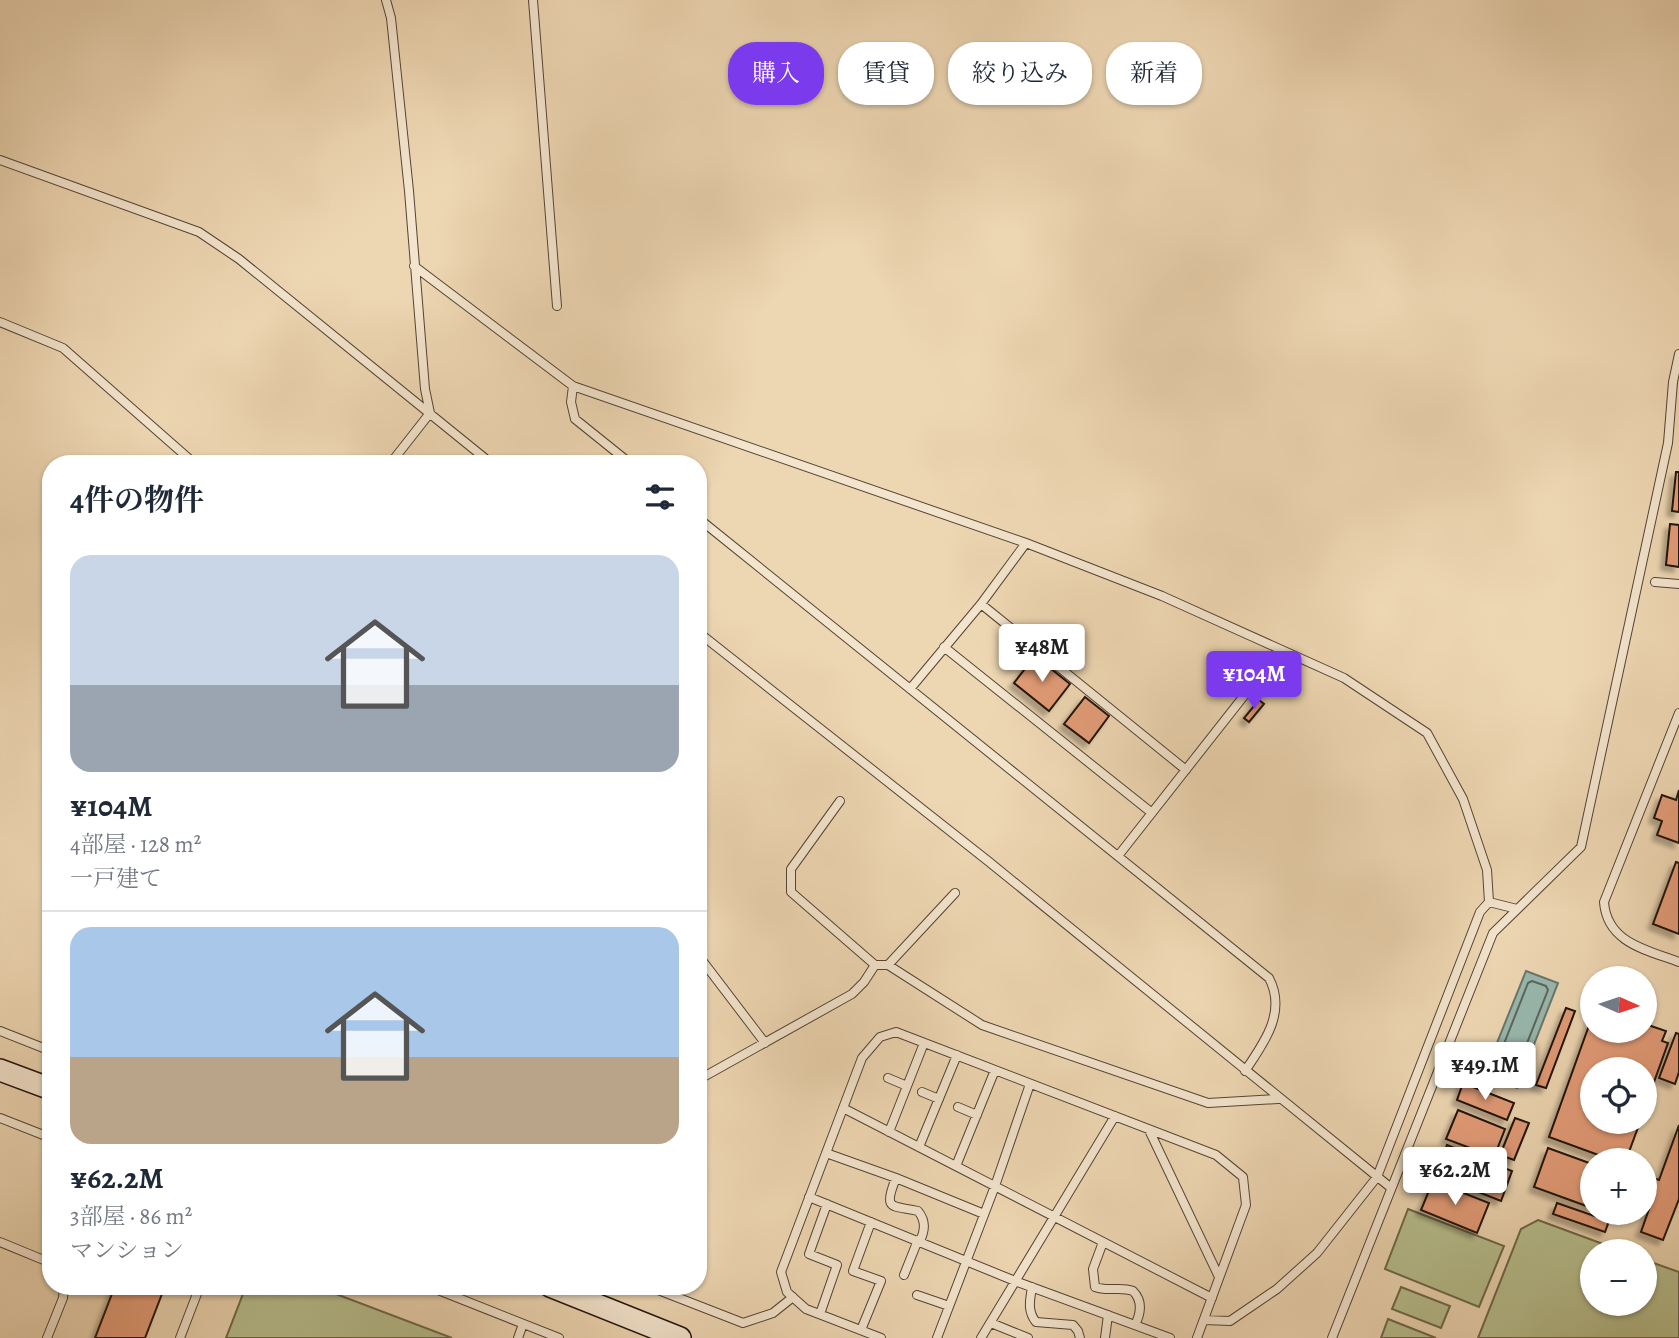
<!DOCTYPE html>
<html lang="ja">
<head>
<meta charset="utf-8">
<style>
  body { margin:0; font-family:Alegreya,"Noto Serif JP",serif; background:#f2f2f3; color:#1f2937; height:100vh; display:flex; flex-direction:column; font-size:26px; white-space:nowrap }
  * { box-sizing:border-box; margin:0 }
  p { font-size:23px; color:#747a83 }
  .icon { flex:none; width:38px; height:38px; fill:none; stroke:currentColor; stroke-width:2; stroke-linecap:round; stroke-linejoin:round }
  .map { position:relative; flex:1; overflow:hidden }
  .sheet { position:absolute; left:42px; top:455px; width:665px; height:840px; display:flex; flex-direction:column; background:#fff; border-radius:28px; box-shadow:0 2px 5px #0004 }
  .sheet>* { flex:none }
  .guide { position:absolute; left:728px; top:42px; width:665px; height:63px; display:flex; gap:14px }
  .needle { width:46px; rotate:93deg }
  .controls { position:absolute; left:1580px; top:966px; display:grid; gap:14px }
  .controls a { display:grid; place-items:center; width:77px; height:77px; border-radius:50%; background:#fff; box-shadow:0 2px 5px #0004; font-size:35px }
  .price { position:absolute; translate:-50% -60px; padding:0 16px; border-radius:7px; background:#fff; color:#222; font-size:23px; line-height:46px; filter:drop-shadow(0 2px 4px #0008) }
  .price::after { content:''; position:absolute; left:50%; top:42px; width:21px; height:16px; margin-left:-10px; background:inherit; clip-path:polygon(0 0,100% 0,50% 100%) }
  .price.current { background:#7c3aed; color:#fff }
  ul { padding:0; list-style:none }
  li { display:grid; align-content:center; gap:14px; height:371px; padding:0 28px }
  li+li { border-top:2px solid #e0e1e3 }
  li span { display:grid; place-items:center; height:217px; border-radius:21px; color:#555 }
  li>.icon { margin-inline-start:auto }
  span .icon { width:126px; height:126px; fill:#fffc; stroke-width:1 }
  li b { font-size:30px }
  h2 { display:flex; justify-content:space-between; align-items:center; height:84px; padding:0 28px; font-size:30px }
  .pill { padding:0 24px; border-radius:28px; background:#fff; box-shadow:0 2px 5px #0004; font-size:24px; line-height:63px }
  .pill.current { background:#7c3aed; color:#fff }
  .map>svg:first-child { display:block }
  .green { fill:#b7be8d; stroke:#6c684b; stroke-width:2 }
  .water { fill:#99b9af; stroke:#69776d; stroke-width:2 }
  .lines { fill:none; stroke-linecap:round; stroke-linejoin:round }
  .shore { stroke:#5d665c; stroke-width:2 }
  .building { fill:#e29c78; stroke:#211309; stroke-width:2; filter:url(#shadow) }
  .service-casing { stroke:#544433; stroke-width:10 }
  .secondary-casing { stroke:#211309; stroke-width:24 }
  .service { stroke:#f3e4cd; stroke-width:8 }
  .secondary { stroke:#f3e4cd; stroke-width:21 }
</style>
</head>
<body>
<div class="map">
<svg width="1679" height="1338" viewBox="0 0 1679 1338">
  <defs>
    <filter id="shadow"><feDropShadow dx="-5" dy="5" stdDeviation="2" flood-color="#0004"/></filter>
  </defs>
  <rect width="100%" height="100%" fill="#edd6b2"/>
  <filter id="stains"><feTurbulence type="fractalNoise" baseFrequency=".00286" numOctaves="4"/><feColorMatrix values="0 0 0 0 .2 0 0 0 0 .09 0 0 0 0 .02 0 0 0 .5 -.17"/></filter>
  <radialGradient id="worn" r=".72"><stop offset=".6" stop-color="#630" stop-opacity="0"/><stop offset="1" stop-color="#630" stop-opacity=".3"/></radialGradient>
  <path class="green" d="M1408,1209L1504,1246L1479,1307L1385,1269Z
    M1538,1220L1622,1251H1592V1304H1645V1260L1679,1272V1338H1478L1521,1229Z
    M246,1286H315L452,1338H226Z
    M1401,1287L1450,1306L1441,1328L1392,1309Z
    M1388,1319L1436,1338H1381Z"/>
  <path class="water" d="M1526,971L1558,983L1517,1088L1484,1075Z"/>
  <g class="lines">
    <path class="shore" d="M1532,981L1546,986L1548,990L1514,1076L1510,1078L1496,1073L1494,1069L1528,983Z"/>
  </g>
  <path class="building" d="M1676,472H1679V512L1672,511Z
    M1670,524L1679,525V567L1666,565Z
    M1035,656L1070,684L1049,711L1014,683Z
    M1085,697L1109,716L1089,743L1064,724Z
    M1259,700L1264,704L1249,722L1244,718Z
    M1679,790V843L1657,835L1662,821L1654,818L1662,795L1676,800Z
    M1676,862L1679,863V934L1653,924Z
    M1566,1008L1575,1011L1546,1088L1536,1085Z
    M1592,1017V1031H1645V1024L1666,1031L1662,1041L1668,1043L1645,1107V1069H1592V1122H1640L1626,1160H1602L1604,1157L1549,1137Z
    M1676,1033L1679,1034V1072L1675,1084L1659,1078Z
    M1463,1083L1514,1103L1507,1120L1457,1100Z
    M1458,1110L1505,1129L1494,1157L1446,1139Z
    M1515,1118L1529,1123L1514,1160L1500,1155Z
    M1679,1125V1199L1663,1240L1641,1232L1655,1192L1645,1188V1175L1659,1180Z
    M1447,1145L1512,1171L1501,1201L1435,1175Z
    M1548,1148L1592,1164V1208L1534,1187Z
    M1433,1181L1489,1203L1477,1233L1421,1210Z
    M1557,1203L1609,1221L1605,1232L1553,1214Z
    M115,1286H165L145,1338H95Z"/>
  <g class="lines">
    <g class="service-casing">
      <path id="service" d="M386,0L391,18L409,191L425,389L430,413L390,464
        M533,0L557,306
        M0,160L199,232L239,259L492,464
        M414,266L573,386L1026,543L1162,596L1344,678L1427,733L1463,799L1487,870L1489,902L1480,912L1377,1177L1317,1253L1277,1289L1230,1321L1204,1320
        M0,322L63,348L195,464
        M573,386L571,402L575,419L631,464
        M698,518L1269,978C1287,1012 1264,1043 1245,1071
        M1655,582L1679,584
        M981,604L1186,770
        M698,632L988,861L1390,1187
        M944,647L1152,813
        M910,689L981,604L1026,543
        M1679,713L1604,902C1607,943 1647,950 1679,962
        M840,801L791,869V892L875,965
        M1118,856L1280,650
        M1489,902L1517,909
        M698,955L765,1043
        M888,965L955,893
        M0,1031L51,1051
        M888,1078L907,1086
        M698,1080L852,994L864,982L875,965H888L982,1025L1208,1103L1278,1099
        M922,1092L939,1099
        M958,1107L977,1115
        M843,1108L1212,1298
        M0,1118L51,1138
        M1149,1130L1219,1277
        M889,1132L924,1043
        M919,1147L957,1055
        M826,1153L896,1178L984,1214
        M956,1166L995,1070
        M896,1178C882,1212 893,1205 918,1211C926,1221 925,1230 920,1241
        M809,1197L1015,1281L1170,1338
        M0,1242L51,1263
        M1103,1242L1093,1269L1095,1287C1108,1292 1120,1286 1133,1291C1143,1301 1141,1313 1135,1325
        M904,1275L918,1240
        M428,1286L559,1338
        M648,1286L743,1323L773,1313L793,1297
        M1032,1287C1030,1300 1027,1311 1036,1322L1073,1325L1078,1331L1080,1338
        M917,1295L949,1306
        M820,1314L837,1265L809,1254L827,1204
        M991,1323L1028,1338
        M861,1330L881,1281L853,1271L871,1222
        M47,1338L63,1298L64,1286
        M180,1338L200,1286
        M518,1338L523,1324
        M881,1338L806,1309L787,1292L781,1272L862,1058L880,1037L896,1032L1216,1155L1243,1177L1246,1205L1197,1338
        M937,1338L995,1186L1030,1084
        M981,1338L1115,1116
        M1105,1338L1108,1315
        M1332,1338L1493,933L1581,847L1668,443L1673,382L1679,354"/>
    </g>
    <g class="secondary-casing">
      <path id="secondary" d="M0,1070L51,1089
        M550,1286L680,1338"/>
    </g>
    <use href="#service" class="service"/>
    <use href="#secondary" class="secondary"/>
  </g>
  <rect width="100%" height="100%" filter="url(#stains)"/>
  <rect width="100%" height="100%" fill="url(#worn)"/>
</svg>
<div class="controls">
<a><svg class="needle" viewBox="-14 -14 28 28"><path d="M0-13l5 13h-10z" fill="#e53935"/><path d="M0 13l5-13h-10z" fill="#747a83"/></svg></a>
<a><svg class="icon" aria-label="locate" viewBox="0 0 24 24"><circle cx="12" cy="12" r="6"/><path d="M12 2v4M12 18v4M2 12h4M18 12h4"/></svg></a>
<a>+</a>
<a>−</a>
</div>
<b class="price" style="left:1042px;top:684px">¥48M</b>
<b class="price current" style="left:1254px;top:711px">¥104M</b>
<b class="price" style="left:1485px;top:1102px">¥49.1M</b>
<b class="price" style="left:1455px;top:1207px">¥62.2M</b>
<div class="guide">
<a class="pill current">購入</a>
<a class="pill">賃貸</a>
<a class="pill">絞り込み</a>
<a class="pill">新着</a>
</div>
<section class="sheet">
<h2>4件の物件<svg class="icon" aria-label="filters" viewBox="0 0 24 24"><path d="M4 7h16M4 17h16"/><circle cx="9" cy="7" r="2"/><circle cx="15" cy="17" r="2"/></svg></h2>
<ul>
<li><span style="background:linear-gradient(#c9d6e8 60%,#9aa5b1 0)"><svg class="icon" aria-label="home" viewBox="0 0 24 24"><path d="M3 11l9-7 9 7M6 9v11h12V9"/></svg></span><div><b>¥104M</b><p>4部屋 · 128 m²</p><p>一戸建て</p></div></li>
<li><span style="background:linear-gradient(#a9c7e8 60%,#b9a48a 0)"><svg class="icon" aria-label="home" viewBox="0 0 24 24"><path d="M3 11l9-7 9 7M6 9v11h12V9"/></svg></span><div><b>¥62.2M</b><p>3部屋 · 86 m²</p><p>マンション</p></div></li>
</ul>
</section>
</div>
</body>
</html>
